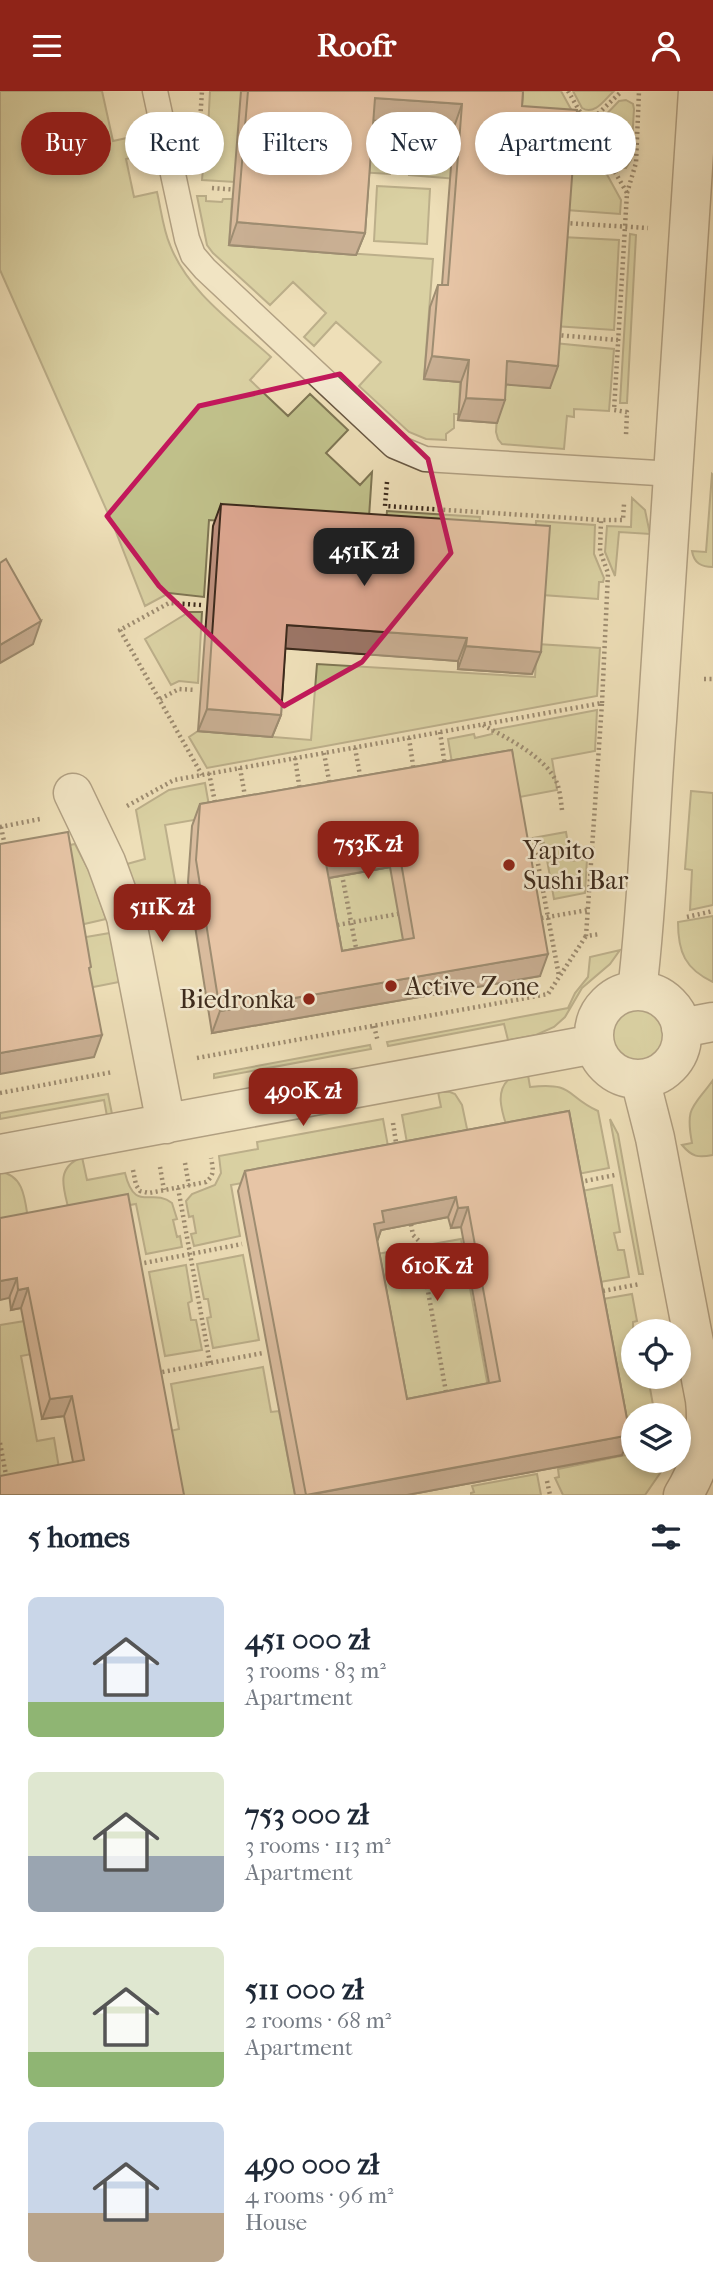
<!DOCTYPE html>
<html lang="en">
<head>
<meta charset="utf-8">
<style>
  body { margin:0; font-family:"IM FELL French Canon",serif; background:#f2f2f3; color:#1f2937; height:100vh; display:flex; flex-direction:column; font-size:26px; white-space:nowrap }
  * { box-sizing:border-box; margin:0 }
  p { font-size:23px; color:#747a83 }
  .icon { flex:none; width:38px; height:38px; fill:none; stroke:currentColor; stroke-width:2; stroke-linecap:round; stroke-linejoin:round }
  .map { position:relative; height:1404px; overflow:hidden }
  .details { display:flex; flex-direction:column; background:#fff; flex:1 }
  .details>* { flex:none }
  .guide { position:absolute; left:21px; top:21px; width:672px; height:63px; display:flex; gap:14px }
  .controls { position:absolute; left:621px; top:1228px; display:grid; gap:14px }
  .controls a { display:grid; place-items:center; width:70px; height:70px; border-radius:50%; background:#fff; box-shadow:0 4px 10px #0003; font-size:35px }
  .price { position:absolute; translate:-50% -60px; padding:0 16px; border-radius:14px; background:#8f2418; color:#fff; font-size:23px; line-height:46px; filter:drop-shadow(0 2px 4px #0008) }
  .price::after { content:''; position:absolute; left:50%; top:42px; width:21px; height:16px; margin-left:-10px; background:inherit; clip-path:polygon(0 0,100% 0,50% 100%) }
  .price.selected { background:#222; color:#fff }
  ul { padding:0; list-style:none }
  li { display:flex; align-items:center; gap:21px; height:175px; padding:0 28px }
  li span { display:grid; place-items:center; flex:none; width:196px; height:140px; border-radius:10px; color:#555 }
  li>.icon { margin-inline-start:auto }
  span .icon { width:84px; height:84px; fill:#fffc; stroke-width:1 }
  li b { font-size:30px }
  h2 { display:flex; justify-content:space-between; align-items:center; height:84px; padding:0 28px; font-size:30px }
  .pill { padding:0 24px; border-radius:32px; background:#fff; box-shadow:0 4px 10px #0003; font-size:24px; line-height:63px }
  .pill.selected { background:#8f2418; color:#fff }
  header { display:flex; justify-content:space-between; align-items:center; height:91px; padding:0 28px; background:#8f2418; color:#fff; font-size:32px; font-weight:700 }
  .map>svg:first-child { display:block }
  .green { fill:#c0c08a; stroke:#7e7553; stroke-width:2 }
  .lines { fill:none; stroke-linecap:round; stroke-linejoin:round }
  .service-casing { stroke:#685743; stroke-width:27 }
  .minor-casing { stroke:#685743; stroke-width:41 }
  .path { stroke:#3c2a1c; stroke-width:4.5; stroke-dasharray:2 3.5; stroke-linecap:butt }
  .service { stroke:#f4ead1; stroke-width:24 }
  .minor { stroke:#f4ead1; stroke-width:38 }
  .wall { fill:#be907d; stroke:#3c2a1c; stroke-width:2; fill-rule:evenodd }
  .shaded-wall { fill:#9b7566; stroke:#3c2a1c; stroke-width:2 }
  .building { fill:#dda791; stroke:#3c2a1c; stroke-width:2; fill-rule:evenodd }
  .marked { fill:none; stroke:#c2185b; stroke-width:5; stroke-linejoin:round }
  .poi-dot { fill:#8f2418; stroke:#f4ead1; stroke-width:2.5 }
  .labels { text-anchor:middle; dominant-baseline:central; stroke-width:5; stroke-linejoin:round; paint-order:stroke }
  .poi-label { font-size:26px; fill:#3c2a1c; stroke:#f4ead1; text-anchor:start }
</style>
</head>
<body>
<header><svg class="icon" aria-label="menu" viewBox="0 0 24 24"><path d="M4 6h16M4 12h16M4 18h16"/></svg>Roofr<svg class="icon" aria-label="person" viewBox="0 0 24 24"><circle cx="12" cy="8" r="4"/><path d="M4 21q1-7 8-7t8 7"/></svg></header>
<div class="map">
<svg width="713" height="1404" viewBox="0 0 713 1404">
  <rect width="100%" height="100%" fill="#eedfb8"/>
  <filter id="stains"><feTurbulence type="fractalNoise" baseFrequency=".00286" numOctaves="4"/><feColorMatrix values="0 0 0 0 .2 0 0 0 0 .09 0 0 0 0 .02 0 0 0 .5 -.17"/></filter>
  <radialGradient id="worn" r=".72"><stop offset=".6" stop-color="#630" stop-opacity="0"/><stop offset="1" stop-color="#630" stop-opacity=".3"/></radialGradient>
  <path class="green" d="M0,0H102L113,50L145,43L149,63L126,68L134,106L157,101C161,118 163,138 170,154C188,201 235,233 271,266L250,289L288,325L310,303L348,339L326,362L360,394L372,381L368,441L209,429L204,506L169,502L145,515L114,436L0,179Z
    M210,0H242L235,91L202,89L203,77L206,76Z
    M519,0H561L621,109L620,123L566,119L517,32Z
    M573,0H614C605,8 595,25 582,17Z
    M626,9L633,13L634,18L631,69L626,77C611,77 598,49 595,35L619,10Z
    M345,39L393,43L390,83L342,80Z
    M412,44L460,48L457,88L409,84Z
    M377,95L430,98L427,153L374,150Z
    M197,105H206V110L222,111L223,108H232L229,154L433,168L424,287L460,291L459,323H454V337L446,343V349L426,348L409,341L359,295L381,271L336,231L314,255L304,246L326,222L293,191L270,214L213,162L207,154Z
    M630,143L636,144L627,312H620Z
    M562,146L619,149L614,239L554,235Z
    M554,252L614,258L609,320L574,318V326L567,325L564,358L502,353L498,348L496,341L499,293Z
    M712,383L713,384V476C701,476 694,472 692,460L706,461Z
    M632,407L645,419L650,443L619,441L615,485L605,461L607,435L631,436Z
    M387,420L480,426L478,449L385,442Z
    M536,430L595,434L594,463L604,487L603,491H599L598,508L542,504L535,453Z
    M189,521H202L198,592L179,590L171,594L145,548Z
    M537,553L600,557L597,605L207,677L189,646L198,640L311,649L317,573L535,586Z
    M597,619L595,660L552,668L557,699L509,708L454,684L448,648L474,643L475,647L492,643V639Z
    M205,692L211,726L165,734L179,813L144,820L127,773L145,768L136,719L169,699Z
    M691,700L713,702V814L690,819L692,779L685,778Z
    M566,741L571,770L587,768L585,802L554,808L544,752L518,757L516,750Z
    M75,753L90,782L106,828L80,834L65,755Z
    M425,770L406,869L334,882L283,795Z
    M713,825V891C685,878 678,861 678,831Z
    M110,842L119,891L83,898L74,848Z
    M620,859L610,873L582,897L565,926L554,936L536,944L508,949L504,933L388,955L387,951L568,917L575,902L588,886L590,866Z
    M606 944a32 32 0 1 1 64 0a32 32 0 1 1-64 0Z
    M370,954L371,958L214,987V983Z
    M528,984L530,996C575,991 565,1005 598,1020L609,1077L573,1084L509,1044C505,1027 493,1004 508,989Z
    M713,989V1064C698,1067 692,1066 682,1054L692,1052C685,1015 693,1017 713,989Z
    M438,1001H450L455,1003L462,1014L470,1052L409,1063L402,1024L441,1016Z
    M108,1003L112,1023L107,1025L104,1009L0,1028V1022Z
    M383,1028L390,1066L231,1094L240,1145L194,1155L191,1143L196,1142L193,1125L189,1126L186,1110L192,1103L215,1094L221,1082L219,1065L258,1058L257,1051Z
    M610,1028L618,1043L643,1183H639Z
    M82,1066L87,1089L125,1082C135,1123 152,1096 172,1112L177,1128L173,1129L177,1146L180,1145L182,1156L146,1163L136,1113L70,1124C65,1100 53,1078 82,1066Z
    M0,1081C26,1084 25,1113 29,1134L0,1139Z
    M612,1094L620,1141L614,1142L618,1159H624L629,1186L594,1192L577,1101Z
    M461,1148L488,1296L388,1315L360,1166Z
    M243,1164L259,1249L213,1257L207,1227L211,1226L208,1208H204L197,1173Z
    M186,1174L192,1210L188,1212L191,1229H196L202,1259L165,1265L149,1181Z
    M632,1203L637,1230L633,1231L634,1286H648L655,1325H634V1370H664L665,1375L645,1404H563L555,1387L559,1386L558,1378L626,1364L597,1209Z
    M31,1229L37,1262L21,1265L37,1350L54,1347L59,1377L0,1387V1234Z
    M263,1276L271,1321L279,1320L295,1404H173L162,1342L179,1338L171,1293Z
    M537,1383L541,1404H471V1402L474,1401L472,1395Z"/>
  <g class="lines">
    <g class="service-casing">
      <path id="service" d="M155,0L187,148L193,164L205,178L394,355L425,368L674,383"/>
    </g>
    <g class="minor-casing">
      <path id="minor" d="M73,702L106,771L126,826L166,1033
        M637,900C648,811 650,720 657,630C672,420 686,210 698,0
        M594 944a44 44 0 1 1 88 0a44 44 0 1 1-88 0Z
        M681,937L713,931
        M640,988L655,1047L705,1309C709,1344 701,1375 683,1404
        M0,1063L595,953"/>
    </g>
    <path class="path" d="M568,0L627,102L614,319L627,321L626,344
      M200,31L202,0
      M586,34L622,0
      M212,97L239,99
      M627,102L636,72L639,0
      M565,132L648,137
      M556,244L618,249
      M387,391L385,415L601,429
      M201,514L169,512L120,539L202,684
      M704,588H713
      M160,608L179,598L196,599
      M602,612L608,482L600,460L601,429H623L624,413
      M483,634C507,647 546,666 557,692C560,700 561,711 562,719
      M440,641L445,675
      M409,647L414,681
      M355,657L361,690
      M324,662L330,695
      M295,667L300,700
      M240,677L246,711
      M209,682L216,716
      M127,715L174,689L602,612L586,845L600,843
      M0,736L40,728
      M1,736L5,755
      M536,762L559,885
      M343,789L357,862
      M687,826L713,820
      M536,828L588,819
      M332,835L403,822
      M374,935L378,951
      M197,967L548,903L586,845
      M0,1002L113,981
      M393,1032L397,1058
      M185,1072L189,1095
      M160,1076L164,1099
      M133,1079L136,1094L140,1100L149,1102L206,1091C215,1084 213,1077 211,1067
      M580,1091L615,1084
      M178,1097L210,1272
      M410,1128L413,1144L419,1150L446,1301
      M139,1173L242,1153
      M603,1200L640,1193
      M157,1282L263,1262
      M0,1352L6,1384
      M547,1390L550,1404"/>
    <use href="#service" class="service"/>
    <use href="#minor" class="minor"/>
  </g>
  <path class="wall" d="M241,0H523L522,15L550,297L506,293L497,332L458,329L461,291L424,288L430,216L438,194H442L454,36L373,29L365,142L356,164L229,154Z
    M221,413L532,583L458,578V570L285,557L281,624L272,646L198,640L213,435Z
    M512,659L540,885L212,942L188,791L192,735L200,713ZM390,776L403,849L342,860L329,787Z
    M569,1020L630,1344L622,1364L407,1404H295L238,1100L245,1080ZM448,1126L451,1137L461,1136L489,1292L407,1308L377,1150L381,1139Z
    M0,1127L184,1404L73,1371L64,1325L42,1328L21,1217L11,1219Z"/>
  <path class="shaded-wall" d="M375,7L462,13L454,36L366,29Z
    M237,131L365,142L356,164L229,154Z
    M432,265L469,269L461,291L424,288Z
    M507,270L558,275L550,297L499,293Z
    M466,307L505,309L497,332L458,329Z
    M41,530L33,553L0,572V554Z
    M287,534L467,547L458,570L279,557Z
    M466,555L541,561L532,583L458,578Z
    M207,618L281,624L272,646L198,640Z
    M398,754L390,776L317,789L325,767Z
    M548,863L540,885L212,942L220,920Z
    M102,944L94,966L0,983V962Z
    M456,1106L448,1126L381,1139L377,1151L374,1133L382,1120Z
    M468,1116L461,1136L451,1137L458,1117Z
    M17,1187L9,1207L0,1209V1190Z
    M28,1197L21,1217L11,1219L18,1199Z
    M72,1305L64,1325L42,1328L50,1308Z
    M630,1344L622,1364L407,1404H308Z"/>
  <path class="building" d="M248,0H523L522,15L577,19L558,275L507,270L505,309L466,307L469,269L432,265L438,194H448L462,13L375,7L365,142L237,131Z
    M221,413L550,435L541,561L466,555L467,547L287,534L281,624L207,618Z
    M6,468L41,530L0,554V472Z
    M512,659L548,863L220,920L196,769L200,713ZM398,754L414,847L342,860L325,767Z
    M68,741L91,876L89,877L102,944L0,962V753Z
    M569,1020L630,1344L306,1404L245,1080ZM456,1106L458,1117L468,1116L500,1290L407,1308L374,1133L384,1131L382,1120Z
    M128,1103L184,1404H0V1385L84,1369L72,1305L50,1308L28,1197L18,1199L17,1187L0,1190V1127Z"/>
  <path d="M0 0H713V1404H0ZM340,283L428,368L451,462L362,571L284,615L159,495L107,425L199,315Z" fill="#eedfb8" fill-opacity=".55" fill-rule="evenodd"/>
  <path class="marked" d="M340,283L428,368L451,462L362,571L284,615L159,495L107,425L199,315Z"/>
  <g class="poi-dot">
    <circle cx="509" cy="774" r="7"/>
    <circle cx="391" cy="895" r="7"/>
    <circle cx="309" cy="908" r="7"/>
  </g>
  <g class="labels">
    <g class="poi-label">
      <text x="523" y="759">Yapito<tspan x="523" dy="30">Sushi Bar</tspan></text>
      <text x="405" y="895">Active Zone</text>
      <text x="295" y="908" text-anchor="end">Biedronka</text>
    </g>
  </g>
  <rect width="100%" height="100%" filter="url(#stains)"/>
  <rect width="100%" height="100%" fill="url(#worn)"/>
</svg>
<div class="controls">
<a><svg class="icon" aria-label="locate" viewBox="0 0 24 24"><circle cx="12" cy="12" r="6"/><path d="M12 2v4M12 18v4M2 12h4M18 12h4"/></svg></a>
<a><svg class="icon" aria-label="layers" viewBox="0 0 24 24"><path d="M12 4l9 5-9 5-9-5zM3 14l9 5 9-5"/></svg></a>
</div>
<b class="price selected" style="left:364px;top:497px">451K zł</b>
<b class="price" style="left:368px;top:790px">753K zł</b>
<b class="price" style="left:162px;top:853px">511K zł</b>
<b class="price" style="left:303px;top:1037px">490K zł</b>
<b class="price" style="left:437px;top:1212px">610K zł</b>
<div class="guide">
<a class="pill selected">Buy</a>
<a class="pill">Rent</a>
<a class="pill">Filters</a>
<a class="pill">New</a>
<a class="pill">Apartment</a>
</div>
</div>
<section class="details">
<h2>5 homes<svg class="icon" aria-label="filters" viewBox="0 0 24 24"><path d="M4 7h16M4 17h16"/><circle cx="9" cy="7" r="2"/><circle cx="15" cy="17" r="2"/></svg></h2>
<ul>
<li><span style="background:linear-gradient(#c9d6e8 75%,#8fb573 0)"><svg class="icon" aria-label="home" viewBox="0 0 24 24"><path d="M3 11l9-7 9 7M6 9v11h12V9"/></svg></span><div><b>451 000 zł</b><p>3 rooms · 83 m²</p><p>Apartment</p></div></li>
<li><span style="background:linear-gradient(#dfe7d0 60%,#9aa5b1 0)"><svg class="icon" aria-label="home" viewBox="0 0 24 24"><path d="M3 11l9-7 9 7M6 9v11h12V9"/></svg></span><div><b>753 000 zł</b><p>3 rooms · 113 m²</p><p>Apartment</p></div></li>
<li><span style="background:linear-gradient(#dfe7d0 75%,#8fb573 0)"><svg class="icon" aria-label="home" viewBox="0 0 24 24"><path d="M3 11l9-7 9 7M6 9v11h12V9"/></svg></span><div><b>511 000 zł</b><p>2 rooms · 68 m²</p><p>Apartment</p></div></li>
<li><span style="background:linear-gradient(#c9d6e8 65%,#b9a48a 0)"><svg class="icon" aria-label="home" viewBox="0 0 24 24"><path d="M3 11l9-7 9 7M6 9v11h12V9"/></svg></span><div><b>490 000 zł</b><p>4 rooms · 96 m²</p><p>House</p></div></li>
</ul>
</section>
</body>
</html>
